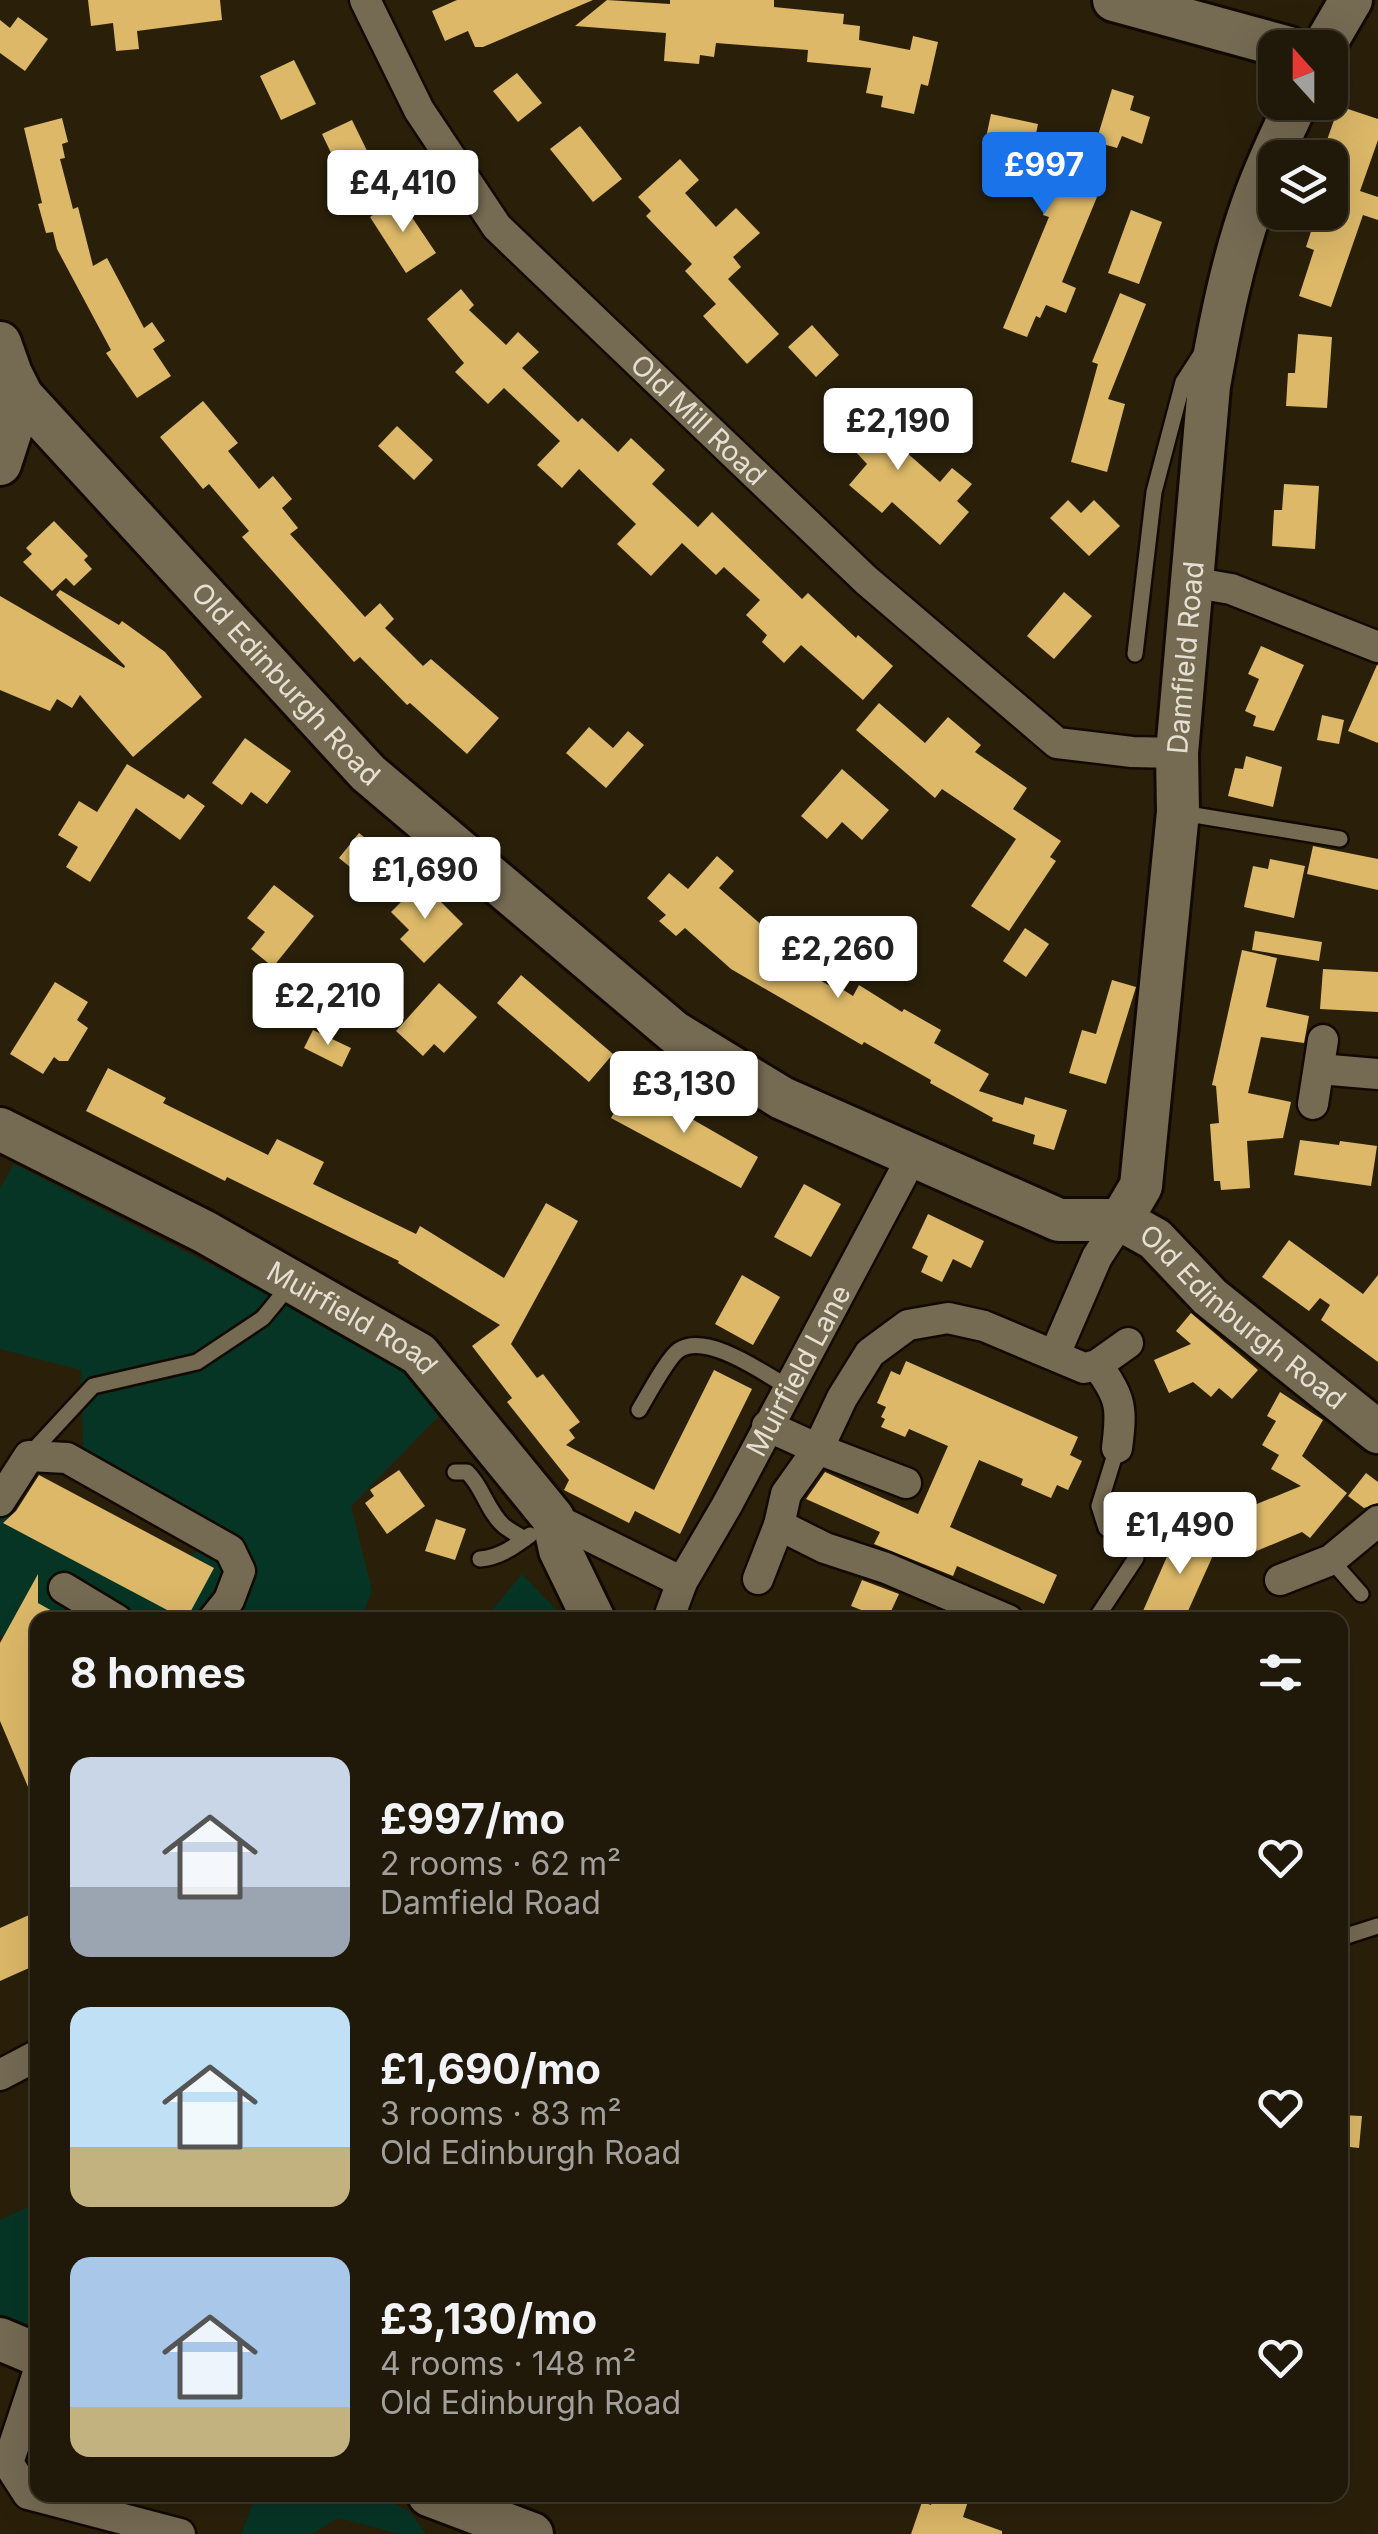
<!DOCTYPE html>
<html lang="en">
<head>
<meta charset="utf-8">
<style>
  body { margin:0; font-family:Inter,sans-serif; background:#282112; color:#f1f3f6; height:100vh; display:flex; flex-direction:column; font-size:38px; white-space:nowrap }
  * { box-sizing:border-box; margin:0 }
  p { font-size:32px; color:#a2a09c }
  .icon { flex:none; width:55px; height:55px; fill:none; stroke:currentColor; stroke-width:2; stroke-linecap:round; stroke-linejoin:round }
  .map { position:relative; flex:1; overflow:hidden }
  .side { position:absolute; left:30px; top:1612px; width:1318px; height:890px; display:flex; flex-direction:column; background:#201808; border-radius:20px; box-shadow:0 10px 40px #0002,0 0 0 2px #3d3729 }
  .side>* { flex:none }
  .needle { width:65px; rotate:339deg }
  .tools { position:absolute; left:1258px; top:30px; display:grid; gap:20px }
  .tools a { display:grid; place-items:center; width:90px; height:90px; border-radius:20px; background:#201808; box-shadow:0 10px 40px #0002,0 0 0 2px #3d3729; font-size:50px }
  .price { position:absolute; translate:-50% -85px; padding:0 22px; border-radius:10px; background:#fff; color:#222; font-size:32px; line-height:65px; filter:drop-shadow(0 2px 5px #0008) }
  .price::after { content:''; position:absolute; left:50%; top:60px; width:30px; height:22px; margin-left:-15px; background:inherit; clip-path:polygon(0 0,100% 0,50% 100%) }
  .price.selected { background:#1a73e8; color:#fff }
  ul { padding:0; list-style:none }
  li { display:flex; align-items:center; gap:30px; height:250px; padding:0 40px }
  li span { display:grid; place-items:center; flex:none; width:280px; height:200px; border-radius:20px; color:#555 }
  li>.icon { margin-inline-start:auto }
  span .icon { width:120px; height:120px; fill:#fffc; stroke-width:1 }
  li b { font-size:42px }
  h2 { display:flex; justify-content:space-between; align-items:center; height:120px; padding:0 40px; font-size:42px }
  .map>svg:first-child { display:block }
  .green { fill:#063525 }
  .building { fill:#dcb868 }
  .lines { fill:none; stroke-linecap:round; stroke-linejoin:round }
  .lane-casing { stroke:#120a00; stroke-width:20 }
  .street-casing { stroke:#120a00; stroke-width:35 }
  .secondary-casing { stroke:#120a00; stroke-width:48 }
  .lane { stroke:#756a52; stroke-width:15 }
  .street { stroke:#756a52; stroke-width:30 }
  .secondary { stroke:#756a52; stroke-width:42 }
  .labels { text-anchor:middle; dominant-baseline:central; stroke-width:10; stroke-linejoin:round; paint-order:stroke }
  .street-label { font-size:28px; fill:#e6e0d3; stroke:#0f0b03 }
</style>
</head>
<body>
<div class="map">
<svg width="1378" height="2534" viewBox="0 0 1378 2534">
  <rect width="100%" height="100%" fill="#2a200a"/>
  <path class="green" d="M14,1164L366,1344L411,1378L439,1416L351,1506L372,1591L361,1620H38L37,1652L0,1635V1508L156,1603L213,1529L83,1447L81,1370L0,1349V1188Z
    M522,1574L566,1620H484Z
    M37,2203L38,2321L31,2336L0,2316V2220Z
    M256,2495H373L409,2511L426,2534H400L338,2518L312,2534H241Z"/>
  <path class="building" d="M88,0H220L222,20L137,31L139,49L116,51L113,23L91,26Z
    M457,0H593L483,47H475L468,31L445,41L432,11Z
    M607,0L670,4V0H774V7L844,14L843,24L860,26L859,40L910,50L913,36L938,42L928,86L921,84L914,114L881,107L883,96L866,93L871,68L807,62L808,50L716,43L714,57L700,55L699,64L664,61L666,33L575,26Z
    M18,17L48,39L25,71L0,53V20L10,28Z
    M294,60L316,104L281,120L260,76Z
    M517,73L542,103L518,122L493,91Z
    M1112,89L1134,96L1130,110L1150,117L1142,144L1122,136L1117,148L1096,142Z
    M1339,106L1378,119V140L1360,191L1378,197V220L1363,215L1331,307L1299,296L1314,250L1306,247L1316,216L1330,221V172L1340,145L1327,140Z
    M991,114L1038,124L1033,148L1101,175L1093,196L1097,197L1062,282L1076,288L1066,313L1046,305L1040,318L1036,316L1027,337L1003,328L1049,217L1043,215L1054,188L1001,176L1005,157L983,152Z
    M62,118L68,142L62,144L65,158L60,159L73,209L78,207L93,266L107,258L144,328L152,322L165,341L153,349L171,376L137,398L106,353L111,350L57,249L53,232L46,233L38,204L42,203L24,128Z
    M352,120L373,163L343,178L322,134Z
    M580,126L622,179L593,202L550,149Z
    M680,159L699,180L685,193L716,227L736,208L760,233L733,257L741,267L728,279L779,334L747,364L703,316L716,304L685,271L692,264L646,216L651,211L638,197Z
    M399,198L436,253L406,273L370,217Z
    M1131,210L1162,222L1139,284L1108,273Z
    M461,289L474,305L469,310L506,345L518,332L539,352L522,368L578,422L582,418L618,452L631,438L665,470L652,484L698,527L712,512L802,599L808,593L856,638L858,635L893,666L863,700L801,645L784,663L762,642L767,635L746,615L760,600L726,569L724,567L716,575L682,543L651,576L617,544L636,524L579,469L562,488L537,465L560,441L504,388L488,404L455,372L464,363L427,319Z
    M1120,293L1146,304L1108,399L1125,404L1107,472L1071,462L1098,364L1092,362Z
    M812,325L839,355L816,377L788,347Z
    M1298,334L1332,337L1327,408L1286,406L1288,373H1295Z
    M843,388L889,437L940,482L952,468L972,484L957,501L969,512L940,545L892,502L882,513L849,485L867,464L827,421L834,414L825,405Z
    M203,401L238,443L228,451L259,489L273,476L292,499L282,508L298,528L290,534L365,617L380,603L394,619L385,628L423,666L431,659L499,718L467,754L410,703L407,705L360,657L354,662L242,537L249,531L209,484L203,489L160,437Z
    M397,426L433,460L414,480L378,446Z
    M1284,484L1319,486L1315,549L1272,546L1274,510H1282Z
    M1068,500L1081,513L1094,500L1120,526L1089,556L1050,518Z
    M54,521L88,556L84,560L92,569L74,586L66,578L52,591L23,562L32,554L26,548Z
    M60,590L119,625L122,621L165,652L202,697L133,757L80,695L72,708L57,699L50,711L0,690V596L124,668L125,666L56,595Z
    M1064,592L1092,616L1054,659L1027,636Z
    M1261,646L1304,665L1274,731L1253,726L1256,716L1245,711L1259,679L1248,674Z
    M1377,665H1378V743L1348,731Z
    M879,703L925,743L948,717L981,745L975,752L1027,788L1013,809L1061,841L1050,857L1056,861L1009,931L971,906L1016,839L942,789L935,798L856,730Z
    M1322,715L1344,720L1339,744L1317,740Z
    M589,727L613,748L628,731L644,745L606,788L566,753Z
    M245,738L291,771L267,804L251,792L242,805L212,783Z
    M1246,756L1282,767L1273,807L1228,796L1235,768L1243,769Z
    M127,764L184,799L188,794L205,806L180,840L136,808L90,882L66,867L78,847L58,835L79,801L97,812Z
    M842,769L889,810L862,840L842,822L827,839L801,816Z
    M359,833L391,859L371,884L339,858Z
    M1313,846L1378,859V890L1307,874Z
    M717,856L734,871L719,888L771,933L760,945L835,989L837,986L853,996L859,985L902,1012L904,1009L941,1030L934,1043L989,1074L979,1091L1023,1105L1025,1097L1067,1110L1054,1150L1033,1144L1035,1135L992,1121L993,1118L930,1083L931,1080L864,1042L862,1045L731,969L685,928L676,936L659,921L666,915L647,898L669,873L688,889Z
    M1270,859L1305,866L1294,918L1244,907L1253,866L1268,869Z
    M421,882L463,924L424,963L400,939L409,930L391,912Z
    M274,885L314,916L273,967L251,949L265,932L247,918Z
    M1025,928L1049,944L1026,977L1003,961Z
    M1255,931L1322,942L1319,961L1252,950Z
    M1242,950L1277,958L1266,1007L1309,1016L1304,1043L1261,1037L1248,1093L1291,1102L1283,1138L1247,1141L1250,1188L1221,1190L1220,1181H1214L1210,1124L1219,1123L1216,1086L1212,1085Z
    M1323,969L1378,972V1012L1320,1009Z
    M521,975L613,1054L589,1082L497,1003Z
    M1112,980L1136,987L1106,1084L1069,1073L1082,1030L1096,1034Z
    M55,982L88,1002L77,1020L88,1028L68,1061H59L54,1057L43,1074L10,1054Z
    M439,983L477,1017L444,1053L434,1044L423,1056L396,1031Z
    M313,1030L351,1048L342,1067L304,1048Z
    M108,1068L166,1098L163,1103L268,1155L277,1139L324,1162L313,1184L416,1234L420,1226L504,1278L546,1203L578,1221L511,1344L537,1378L543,1374L580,1422L569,1430L575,1438L566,1445L654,1490L714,1370L752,1389L680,1534L635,1511L629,1523L564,1490L569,1480L507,1402L512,1398L472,1346L500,1325L398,1263L399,1261L227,1177L225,1181L86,1111Z
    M631,1084L758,1157L741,1188L611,1118Z
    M1300,1140L1339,1145L1340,1141L1377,1146L1371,1186L1294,1175Z
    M804,1184L841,1204L811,1257L774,1237Z
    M928,1214L984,1241L971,1268L953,1259L942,1282L921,1272L928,1256L912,1248Z
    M1289,1240L1363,1294L1378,1275V1362L1321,1320L1330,1305L1320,1298L1309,1311L1262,1277Z
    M742,1275L780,1297L753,1345L715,1324Z
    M1191,1313L1258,1370L1232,1399L1219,1388L1211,1397L1193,1382L1169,1393L1154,1360L1191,1344L1176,1331Z
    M906,1361L1078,1437L1070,1455L1082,1461L1068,1490L1057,1485L1051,1498L1021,1485L1023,1479L979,1460L950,1527L1057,1575L1044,1604L957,1566L953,1576L874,1544L880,1532L806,1499L825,1472L918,1514L948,1446L909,1429L905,1437L881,1427L885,1419L881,1417L886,1407L877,1403L891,1371L900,1375Z
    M1280,1392L1323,1420L1302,1456L1347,1493L1310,1538L1302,1532L1247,1555L1230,1515L1301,1486L1271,1469L1279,1455L1262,1445L1276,1421L1267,1416Z
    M399,1470L425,1506L387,1534L365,1503L374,1496L370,1490Z
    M1366,1473L1378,1482V1503L1364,1508L1348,1496Z
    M39,1475L214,1568L186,1620L3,1523L16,1511Z
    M436,1519L466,1529L455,1560L425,1551Z
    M1181,1525L1219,1542L1184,1620H1139Z
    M38,1574V1603L68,1620H38L37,1808L0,1721V1643Z
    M862,1580L899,1594L887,1620L851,1606Z
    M38,1911V1964L0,1981V1928Z
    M1340,2115L1362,2116L1359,2148L1340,2146Z
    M934,2495H970L963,2517L1002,2531V2534H911L922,2502L931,2505Z"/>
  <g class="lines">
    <g class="lane-casing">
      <path id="lane" d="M1135,654L1154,492L1183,382L1201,354
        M1182,813L1340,839
        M639,1410C647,1397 668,1357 679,1350C707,1332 763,1373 788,1387
        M30,1454L93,1386L197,1362L263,1318L290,1285
        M455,1472H467C483,1487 487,1511 504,1526C510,1531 518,1535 525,1539
        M480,1559C500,1557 514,1547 530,1535
        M1331,1560L1361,1594
        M1095,1620L1136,1558L1129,1538L1106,1528L1099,1506L1117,1448
        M1340,1938L1378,1926"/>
    </g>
    <g class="street-casing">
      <g id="street">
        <path id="s1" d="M365,0L419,110L497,227L866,580L1057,743L1132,752L1177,753"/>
        <path d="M1190,582L1231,589L1378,647"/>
        <path d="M1319,1069L1378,1074"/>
        <path d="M1313,1104L1323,1040"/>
        <path d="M1055,1354L1097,1257L1121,1220"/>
        <path d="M1097,1365C1122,1398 1122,1409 1117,1448"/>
        <path d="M767,1426L818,1449L842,1398L870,1353L908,1325L948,1318L984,1326L1084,1368L1097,1365L1128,1343"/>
        <path d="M0,1501L29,1456L67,1458L230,1550L240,1571L229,1600L213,1620"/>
        <path d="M553,1518L682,1582"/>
        <path d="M779,1525L825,1548L886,1568L1008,1620"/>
        <path d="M758,1579L779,1525L786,1494L818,1449L906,1483"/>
        <path d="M1280,1580L1331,1560L1378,1521"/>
        <path d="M64,1588L117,1620"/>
        <path id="s2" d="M668,1620L682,1582L727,1505L912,1157"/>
        <path d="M0,2075L38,2055"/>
        <path d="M38,2373L8,2463L28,2494L180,2534"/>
      </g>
    </g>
    <g class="secondary-casing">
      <g id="secondary">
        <path d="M1114,0L1289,48"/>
        <path d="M1323,48L1351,0"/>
        <path id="s3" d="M0,343L11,374L22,396L368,773L674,1032L782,1098L1059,1220H1121L1155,1239L1210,1297L1378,1432"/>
        <path d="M0,464L22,396"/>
        <path id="s4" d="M0,1129L205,1232L419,1354L553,1518L560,1550L594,1620"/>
        <path id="s5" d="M1121,1220L1141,1186L1178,812L1177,753L1209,386C1220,324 1232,262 1253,203C1265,169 1281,135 1297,102"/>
        <path d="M0,2339L38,2355"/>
        <path d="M429,2495L532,2534"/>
      </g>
    </g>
    <use href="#lane" class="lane"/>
    <use href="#street" class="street"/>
    <use href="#secondary" class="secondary"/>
  </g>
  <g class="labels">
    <g class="street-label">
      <text stroke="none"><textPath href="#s1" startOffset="542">Old Mill Road</textPath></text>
      <text stroke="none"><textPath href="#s5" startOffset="570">Damfield Road</textPath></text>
      <text stroke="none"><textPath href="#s3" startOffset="448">Old Edinburgh Road</textPath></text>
      <text stroke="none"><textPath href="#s3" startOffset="1618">Old Edinburgh Road</textPath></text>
      <text stroke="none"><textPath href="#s4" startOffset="400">Muirfield Road</textPath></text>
      <text stroke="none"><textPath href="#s2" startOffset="282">Muirfield Lane</textPath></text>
    </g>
  </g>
</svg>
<div class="tools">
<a><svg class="needle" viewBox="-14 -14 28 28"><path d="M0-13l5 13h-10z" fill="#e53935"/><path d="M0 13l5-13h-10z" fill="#a2a09c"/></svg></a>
<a><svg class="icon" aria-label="layers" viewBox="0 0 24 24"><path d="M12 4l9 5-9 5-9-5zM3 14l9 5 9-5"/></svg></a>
</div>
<b class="price selected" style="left:1044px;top:217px">£997</b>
<b class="price" style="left:403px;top:235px">£4,410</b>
<b class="price" style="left:898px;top:473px">£2,190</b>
<b class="price" style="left:425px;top:922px">£1,690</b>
<b class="price" style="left:838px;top:1001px">£2,260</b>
<b class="price" style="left:328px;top:1048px">£2,210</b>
<b class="price" style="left:684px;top:1136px">£3,130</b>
<b class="price" style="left:1180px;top:1577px">£1,490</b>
<section class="side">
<h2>8 homes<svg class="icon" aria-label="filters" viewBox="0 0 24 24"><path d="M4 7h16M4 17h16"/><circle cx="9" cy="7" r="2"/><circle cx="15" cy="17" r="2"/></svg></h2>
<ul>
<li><span style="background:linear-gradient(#c9d6e8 65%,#9aa5b1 0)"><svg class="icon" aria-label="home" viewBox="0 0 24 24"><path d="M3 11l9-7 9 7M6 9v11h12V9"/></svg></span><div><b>£997/mo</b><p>2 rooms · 62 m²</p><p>Damfield Road</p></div><svg class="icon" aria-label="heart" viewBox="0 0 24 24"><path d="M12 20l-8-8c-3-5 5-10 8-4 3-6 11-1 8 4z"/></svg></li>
<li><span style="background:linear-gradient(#bfe0f5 70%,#c2b280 0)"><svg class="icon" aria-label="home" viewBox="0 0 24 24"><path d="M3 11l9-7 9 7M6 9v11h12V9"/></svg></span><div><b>£1,690/mo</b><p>3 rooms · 83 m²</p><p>Old Edinburgh Road</p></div><svg class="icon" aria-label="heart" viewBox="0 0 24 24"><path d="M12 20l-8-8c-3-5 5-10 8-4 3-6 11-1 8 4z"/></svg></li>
<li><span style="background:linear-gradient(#a9c7e8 75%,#c2b280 0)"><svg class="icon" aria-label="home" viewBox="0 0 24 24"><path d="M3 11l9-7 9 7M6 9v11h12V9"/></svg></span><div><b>£3,130/mo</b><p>4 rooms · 148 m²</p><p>Old Edinburgh Road</p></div><svg class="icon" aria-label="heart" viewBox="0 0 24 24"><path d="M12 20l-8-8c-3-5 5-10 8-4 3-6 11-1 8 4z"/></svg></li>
</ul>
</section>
</div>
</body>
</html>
